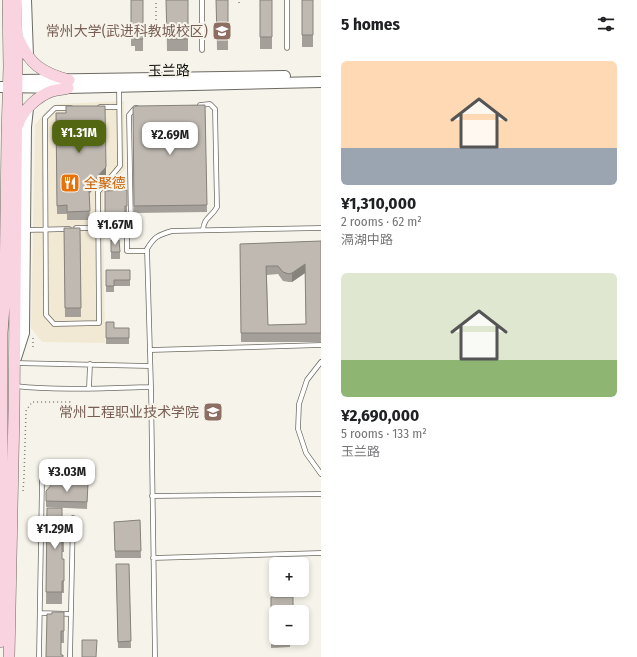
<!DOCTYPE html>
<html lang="en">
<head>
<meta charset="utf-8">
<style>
  body { margin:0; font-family:"Fira Sans Condensed","Noto Sans SC",sans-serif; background:#f6f6f6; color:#202124; height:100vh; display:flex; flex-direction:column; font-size:15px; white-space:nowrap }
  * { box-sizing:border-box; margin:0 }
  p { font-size:13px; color:#757577 }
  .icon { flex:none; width:22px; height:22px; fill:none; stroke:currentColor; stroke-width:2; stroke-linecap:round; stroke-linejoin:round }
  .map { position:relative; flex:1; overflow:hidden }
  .details { display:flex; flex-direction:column; background:#fff; width:316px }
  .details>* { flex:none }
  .buttons { position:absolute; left:269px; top:557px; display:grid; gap:8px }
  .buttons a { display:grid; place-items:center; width:40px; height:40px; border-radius:6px; background:#fff; box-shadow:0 2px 6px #0003; font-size:20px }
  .price { position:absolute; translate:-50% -34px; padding:0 9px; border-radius:8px; background:#fff; color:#222; font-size:13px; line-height:26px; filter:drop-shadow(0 1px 2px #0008) }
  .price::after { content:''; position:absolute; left:50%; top:24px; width:12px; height:9px; margin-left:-6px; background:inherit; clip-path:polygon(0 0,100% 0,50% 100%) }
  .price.on { background:#536611; color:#fff }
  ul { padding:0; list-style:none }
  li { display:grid; align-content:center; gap:8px; height:212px; padding:0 20px }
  li span { display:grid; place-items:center; height:124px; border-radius:6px; color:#555 }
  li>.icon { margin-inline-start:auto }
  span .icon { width:72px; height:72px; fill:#fffc; stroke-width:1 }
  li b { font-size:17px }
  h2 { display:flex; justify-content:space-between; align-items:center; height:48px; padding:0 20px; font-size:17px }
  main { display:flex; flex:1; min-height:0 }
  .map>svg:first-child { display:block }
  .commercial { fill:#f2e9d4 }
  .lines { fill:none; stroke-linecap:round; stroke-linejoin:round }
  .service-casing { stroke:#6c6a62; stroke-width:5.5 }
  .tertiary-casing { stroke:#6c6a62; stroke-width:12 }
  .secondary-casing { stroke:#6c6a62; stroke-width:12 }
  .path { stroke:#83827b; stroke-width:1.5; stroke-dasharray:1 3; stroke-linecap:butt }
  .service { stroke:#fff; stroke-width:4 }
  .tertiary { stroke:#fff; stroke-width:10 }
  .secondary { stroke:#f9d3df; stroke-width:11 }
  .wall { fill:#a49f98; fill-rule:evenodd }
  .shaded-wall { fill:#86827c }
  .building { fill:#bfb9b1; stroke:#86827c; fill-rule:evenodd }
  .labels { text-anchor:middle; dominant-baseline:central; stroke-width:4; stroke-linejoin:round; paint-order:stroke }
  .education-label { font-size:14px; fill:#785e54; stroke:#f6f4ea; text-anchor:end }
  .street-label { font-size:14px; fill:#0e0d0a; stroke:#f6f4ea }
  .food-label { font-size:14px; fill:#c56008; stroke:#f6f4ea; text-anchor:start }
</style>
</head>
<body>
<main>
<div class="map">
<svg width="321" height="657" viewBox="0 0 321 657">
  <rect width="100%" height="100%" fill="#f6f4ea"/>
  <path class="commercial" d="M124,101L125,169L103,194L105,343L42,342L31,328L35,125L46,111L58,104Z"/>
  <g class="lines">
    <g class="service-casing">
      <path id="service" d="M287,48V0
        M202,50V0
        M200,105L210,104L215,109L217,207C211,218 204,217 203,230
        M100,107H119
        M71,108H55L45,118L46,315L54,324L99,323L98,192L120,166L119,86
        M137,108H135L129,115L131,224L127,235V251H147
        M76,228H98
        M26,230L69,229
        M150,350L321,345
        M321,362L307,380L299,404L298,429L306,453L321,474
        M14,363L150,366
        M15,386C60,391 106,388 151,387
        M89,388L90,364
        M152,496L321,494
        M153,558L321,553
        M40,613L71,614
        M39,657L42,480
        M70,657L73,518
        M155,657L151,387L147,249C154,237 158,235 172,231L321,228"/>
    </g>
    <g class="tertiary-casing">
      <path id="tertiary" d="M26,0L28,56
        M23,80L285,76
        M0,87L68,88L321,82
        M16,358L24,333L26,127L28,108"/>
    </g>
    <g class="secondary-casing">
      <path id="secondary" d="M18,38C29,64 42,73 69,80
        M18,125C22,110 38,96 52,91C57,90 63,89 68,88
        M0,642L2,529V333L5,292L7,135L9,67L8,0
        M9,657L14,411L17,63L16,0"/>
    </g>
    <path class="path" d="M239,3V0
      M156,36V0
      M33,338V350
      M23,491L24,477L26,411L32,402H70L69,408"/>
    <use href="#service" class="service"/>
    <use href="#tertiary" class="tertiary"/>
    <use href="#secondary" class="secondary"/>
  </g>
  <path class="wall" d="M131,0H143V51H135V46H131Z
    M166,0H188V51H167Z
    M216,0H228V50H217Z
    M260,0H272V49H260Z
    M302,0H313V47H302Z
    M205,105L207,212L134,213L133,108Z
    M56,113L106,175L89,194L90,220H67V214H57Z
    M127,190V213H125V228H105V191Z
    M64,228H80L81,317H65Z
    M111,240L120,252V259H111Z
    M321,241V342H241L240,244ZM305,273L306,324L268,325L267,275L278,274L283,281L289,282H292Z
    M106,270H130V286H114V292H106Z
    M106,322L114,328H129V344H106Z
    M88,484L87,509L46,507V491Z
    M47,508L62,518H64V552H62V559H64V593H62V604H46Z
    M140,520L141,558H115L114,522Z
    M116,564H129L131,648H118Z
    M271,597H293V612H276L290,638V647L271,648Z
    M64,612V643H61L46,657L52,614Z"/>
  <path class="shaded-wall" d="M106,167V175L86,197V189Z
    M305,264V273L292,282V273Z"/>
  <path class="building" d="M131,0H143V39H135V35L131,34Z
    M166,0H188V39H167Z
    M216,0H228V38H217Z
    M260,0H272V37H260Z
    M302,0H313V35H302Z
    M205,105L207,205L134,206L133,108L136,106Z
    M66,106H105L106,167L86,189H89L90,211L67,212V205L57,206L56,113H66Z
    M127,190V206H125V221L105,222V191Z
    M64,228H80L81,308H65Z
    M111,240H119L120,252H111Z
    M321,241V333H241L240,244ZM305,264L306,324L268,325L266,266H278L283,272L289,274L292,273Z
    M106,270H130V280H114V286H106Z
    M106,322H114V328H129V338H106Z
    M53,483L88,484L87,502L46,501V491Z
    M47,508H62V518H64V540H62V559H64V581H62V592H46Z
    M140,520L141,551H115L114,522Z
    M116,564H129L131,641L118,642Z
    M271,597H293V609H289V612H276V638H290V641H271Z
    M52,612H64V631H61V655H63V657H46L47,614H52Z
    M82,640H97L96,657H82Z"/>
  <defs>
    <g id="university-square" transform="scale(1)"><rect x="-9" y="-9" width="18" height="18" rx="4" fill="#8d6e63" stroke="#f6f4ea"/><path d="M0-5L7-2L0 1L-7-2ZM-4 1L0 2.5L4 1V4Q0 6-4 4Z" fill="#fff"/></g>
    <g id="restaurant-square" transform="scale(1)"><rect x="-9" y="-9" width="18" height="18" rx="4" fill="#e8710a" stroke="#f6f4ea"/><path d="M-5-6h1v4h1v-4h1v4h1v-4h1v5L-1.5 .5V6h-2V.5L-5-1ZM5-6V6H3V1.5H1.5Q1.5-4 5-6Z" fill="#fff"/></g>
  </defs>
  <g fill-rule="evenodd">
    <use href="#university-square" x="222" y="31"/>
    <use href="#restaurant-square" x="70" y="183"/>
    <use href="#university-square" x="213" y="412"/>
  </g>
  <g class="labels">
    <g class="education-label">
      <text x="208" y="31">常州大学(武进科教城校区)</text>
      <text x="199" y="412">常州工程职业技术学院</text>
    </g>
    <g class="street-label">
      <text transform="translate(169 71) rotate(-1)">玉兰路</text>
    </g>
    <g class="food-label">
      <text x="84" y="183">全聚德</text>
    </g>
  </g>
</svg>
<div class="buttons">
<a>+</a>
<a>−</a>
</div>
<b class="price on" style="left:79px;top:154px">¥1.31M</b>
<b class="price" style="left:170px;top:156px">¥2.69M</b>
<b class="price" style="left:115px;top:246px">¥1.67M</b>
<b class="price" style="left:67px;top:493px">¥3.03M</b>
<b class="price" style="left:55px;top:550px">¥1.29M</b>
</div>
<section class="details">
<h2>5 homes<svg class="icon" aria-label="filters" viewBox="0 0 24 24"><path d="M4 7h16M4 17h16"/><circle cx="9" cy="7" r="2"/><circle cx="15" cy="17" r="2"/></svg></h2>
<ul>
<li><span style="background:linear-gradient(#ffd9b3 70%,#9aa5b1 0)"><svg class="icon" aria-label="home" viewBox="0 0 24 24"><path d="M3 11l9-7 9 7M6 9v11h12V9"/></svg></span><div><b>¥1,310,000</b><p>2 rooms · 62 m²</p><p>滆湖中路</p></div></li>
<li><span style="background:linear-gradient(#dfe7d0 70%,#8fb573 0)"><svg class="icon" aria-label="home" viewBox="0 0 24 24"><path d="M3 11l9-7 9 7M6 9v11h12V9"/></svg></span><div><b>¥2,690,000</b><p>5 rooms · 133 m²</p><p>玉兰路</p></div></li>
</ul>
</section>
</main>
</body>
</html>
